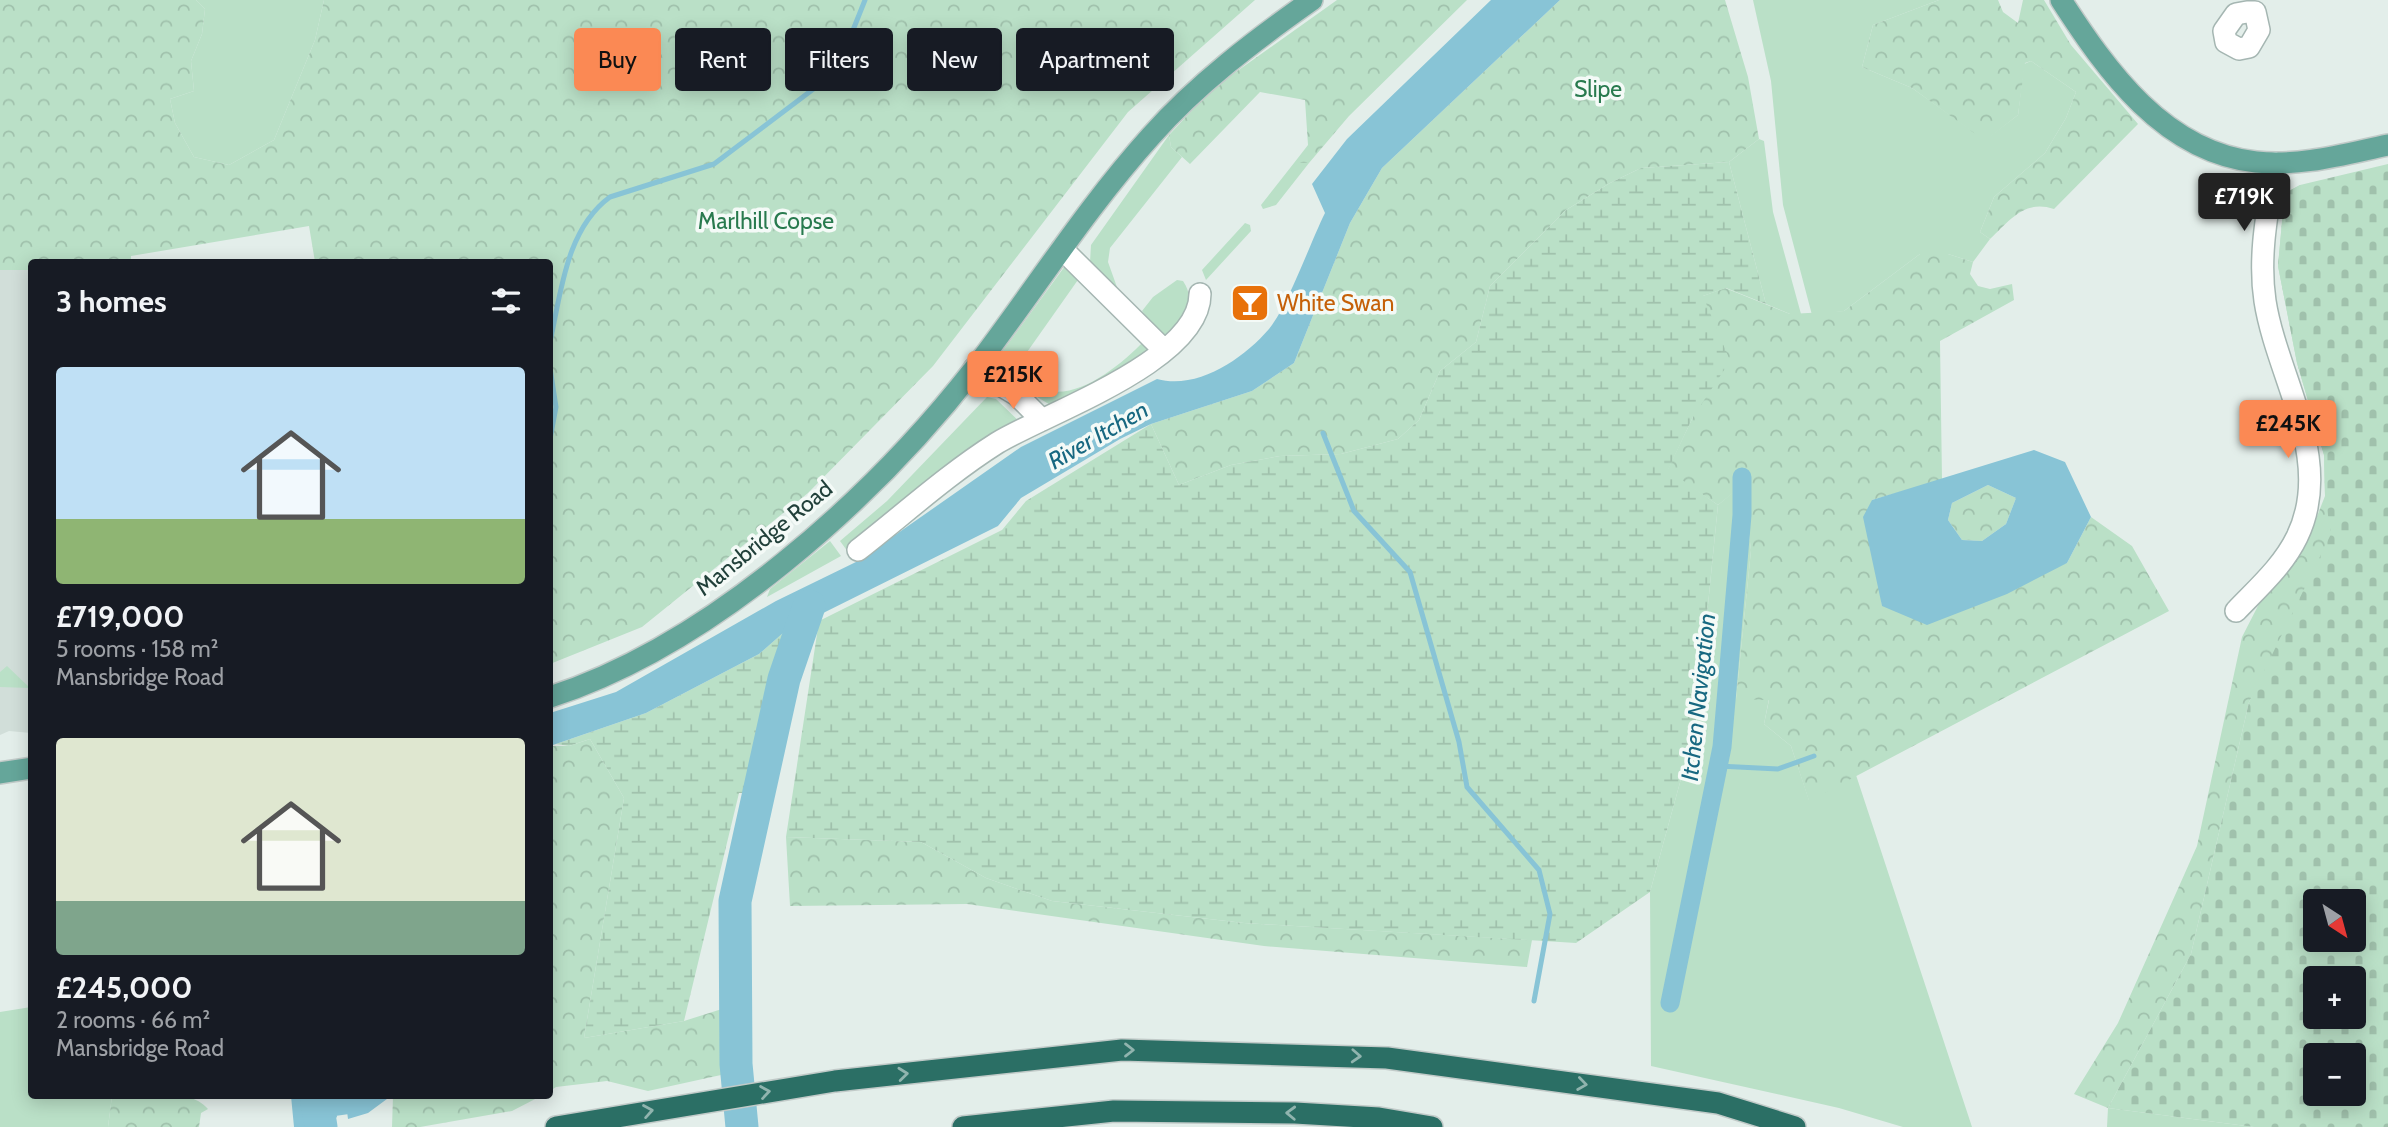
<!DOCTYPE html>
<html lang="en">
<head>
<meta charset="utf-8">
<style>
  body { margin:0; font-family:Cabin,sans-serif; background:#242831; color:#f1f3f6; height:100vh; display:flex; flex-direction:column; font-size:26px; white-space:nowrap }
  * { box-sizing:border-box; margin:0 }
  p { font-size:23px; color:#9ea1a6 }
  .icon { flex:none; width:38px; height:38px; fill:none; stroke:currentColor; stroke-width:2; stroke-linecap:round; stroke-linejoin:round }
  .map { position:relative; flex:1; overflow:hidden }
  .side { position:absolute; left:28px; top:259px; width:525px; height:840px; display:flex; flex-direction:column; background:#171b24; border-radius:7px; box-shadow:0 4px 18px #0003 }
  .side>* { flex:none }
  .top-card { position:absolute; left:574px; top:28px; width:665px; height:63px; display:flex; gap:14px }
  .needle { width:46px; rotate:144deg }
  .buttons { position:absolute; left:2303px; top:889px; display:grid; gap:14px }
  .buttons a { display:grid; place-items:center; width:63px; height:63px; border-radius:7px; background:#171b24; box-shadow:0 4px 18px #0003; font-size:35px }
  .price { position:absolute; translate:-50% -60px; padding:0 16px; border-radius:7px; background:#fb8954; color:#111; font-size:23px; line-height:46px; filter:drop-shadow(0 2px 4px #0008) }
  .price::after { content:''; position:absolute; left:50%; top:42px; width:21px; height:16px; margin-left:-10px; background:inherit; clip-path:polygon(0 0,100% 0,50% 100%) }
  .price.selected { background:#222; color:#fff }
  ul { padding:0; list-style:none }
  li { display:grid; align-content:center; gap:14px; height:371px; padding:0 28px }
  li span { display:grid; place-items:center; height:217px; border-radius:7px; color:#555 }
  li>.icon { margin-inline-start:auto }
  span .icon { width:126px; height:126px; fill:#fffc; stroke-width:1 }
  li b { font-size:30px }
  h2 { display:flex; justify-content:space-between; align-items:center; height:84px; padding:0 28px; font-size:30px }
  .pill { padding:0 24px; border-radius:7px; background:#171b24; box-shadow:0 4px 18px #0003; font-size:24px; line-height:63px }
  .pill.selected { background:#fb8954; color:#111 }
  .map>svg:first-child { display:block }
  .built { fill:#d1ded9 }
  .green { fill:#bae0c7 }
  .forest { fill:url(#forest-crowns) }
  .wetland { fill:url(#wetland-marsh) }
  .cemetery { fill:url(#cemetery-stones); fill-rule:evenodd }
  .water { fill:#88c4d6; fill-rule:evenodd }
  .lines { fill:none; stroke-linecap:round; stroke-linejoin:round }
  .stream { stroke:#88c4d6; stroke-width:5 }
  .canal { stroke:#88c4d6; stroke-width:19 }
  .river { stroke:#88c4d6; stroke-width:33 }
  .minor-casing { stroke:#a5b6b2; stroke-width:24 }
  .major-casing { stroke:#c1cac8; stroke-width:24 }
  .highway-casing { stroke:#c1cac8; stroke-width:24 }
  .minor { stroke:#fff; stroke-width:21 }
  .major { stroke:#65a69a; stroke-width:21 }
  .highway { stroke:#2b6f65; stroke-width:21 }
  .oneway { stroke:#90b4ae }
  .labels { text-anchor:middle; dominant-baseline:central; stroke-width:7; stroke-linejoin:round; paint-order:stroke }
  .park-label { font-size:23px; fill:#287a4e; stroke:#f4faf7 }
  .food-label { font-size:23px; fill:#c56008; stroke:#f4faf7; text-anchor:start }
  .street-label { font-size:23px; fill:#21403a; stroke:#f4faf7 }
  .water-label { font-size:24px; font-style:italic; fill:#176881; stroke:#f4faf7 }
</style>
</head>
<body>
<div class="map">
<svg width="2388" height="1127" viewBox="0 0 2388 1127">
  <defs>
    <pattern id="forest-crowns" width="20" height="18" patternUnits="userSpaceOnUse" patternTransform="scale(1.75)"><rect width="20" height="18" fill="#bae0c7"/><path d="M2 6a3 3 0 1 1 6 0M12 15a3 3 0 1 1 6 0" fill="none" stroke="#a0c1ac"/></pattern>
    <pattern id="wetland-marsh" width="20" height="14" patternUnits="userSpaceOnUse" patternTransform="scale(1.75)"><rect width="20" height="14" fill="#bae0c7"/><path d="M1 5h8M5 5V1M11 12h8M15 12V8" fill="none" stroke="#a0c1ac"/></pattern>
    <pattern id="cemetery-stones" width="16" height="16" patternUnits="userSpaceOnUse" patternTransform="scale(1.75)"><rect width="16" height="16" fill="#bae0c7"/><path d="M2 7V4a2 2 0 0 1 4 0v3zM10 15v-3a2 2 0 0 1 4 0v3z" fill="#a0c1ac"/></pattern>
  </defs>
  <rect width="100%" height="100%" fill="#e3eeea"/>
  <path class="built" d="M0,258L32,262L31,733L9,731L0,735Z"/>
  <path class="green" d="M196,0H324L315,40L274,140L229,165L194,157L175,123L170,99L194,91L191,61L202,34L205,9Z
    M1753,0H1939L1873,25L1862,67L1912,88L1985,140L2018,115L2024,64L2031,61L2076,92L2066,118L2045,153L1994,197L1980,232L1990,239L1973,262L1948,254H1920L1844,311L1812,315L1783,205L1771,81Z
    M1169,135L1171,147L1182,157L1110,248L1108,262L1118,290L1090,262L1091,245Z
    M1759,139L1764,141L1773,212L1801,314H1790L1766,304L1729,162Z
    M1294,163H1309L1276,205L1263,209L1261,205Z
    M1245,223L1250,225L1251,231L1206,280L1202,270Z
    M1065,266L1080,277L1008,379L993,368L994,363Z
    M1177,280L1183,281C1199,304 1179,321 1165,340L1142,311L1153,297Z
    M1143,342L1152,352L1052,406L1029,392L1037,386C1070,407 1120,366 1143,342Z
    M987,397L996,399L1022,424L848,552L840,541L887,501Z
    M1743,484L1751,550L1736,699H1769L1764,724L1791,746L1809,800L1856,775L1972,1127H1903L1839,1108L1651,1066L1650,892L1696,724L1718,505Z
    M830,541L841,556L767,597L770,589Z
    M7,666L30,688L0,687V672Z
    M31,1007L32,1096H112L108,1127H0V1012Z
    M2108,1108L2254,1127H2107Z"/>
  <path class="forest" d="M0,0H196L205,9L202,34L191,61L194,91L170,99L175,123L194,157L229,165L274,140L315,40L324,0H1255L1128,112L933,366L808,493L642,627L550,664V262H315L309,226L131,256V262H32L31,270H0Z
    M1337,0H1467L1349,116L1309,163H1294L1308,145L1305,100L1260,92L1190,164L1171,147L1169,135L1212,89Z
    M1560,0H1725L1748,77L1759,139L1729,162L1641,168L1610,183L1566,210L1490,286L1476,342L1440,371L1419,420L1398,439L1341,454L1280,456L1231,465L1179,485L1151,424L1252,391L1294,363L1350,223L1382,168Z
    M1939,0H1998L2003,12L2018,23L2023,0H2044L2071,45L2138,124L2054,209C2025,199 2010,220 1990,239L1980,232L1994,197L2045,153L2066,118L2076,92L2031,61L2025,63L2018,115L1985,141L1912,88L1862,67L1873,25Z
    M2300,185L2344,231L2351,529L2249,702L2191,954L2108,1108L2074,1094L2118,1023L2197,846L2242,637L2261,600L2305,547L2325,496L2324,455L2297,363L2278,266L2284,200L2289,191Z
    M1920,254H1948L1973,262L1970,274L1978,286L1990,289L2012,284L2014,300L1940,341L1942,480L1872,500L1882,606L2067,563L2091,517L2132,546L2169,611L1809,801L1791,746L1764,724L1769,700L1736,699L1751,550L1743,485L1718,505L1667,471L1693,417L1703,296L1725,288L1790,314L1844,311Z
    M1988,485L2016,498L2006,524L1982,541L1962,540L1948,520L1952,503Z
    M590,739L624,798L584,1038L684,1021L725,1008L721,1075L648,1091L607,1081L556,1087L550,1091V746H569Z
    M786,837L921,842L986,878L1052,901L1244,923L1532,940L1527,967L1264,946L967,904L790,906Z
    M112,1096C141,1096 188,1086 208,1109L201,1113L199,1127H108Z
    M393,1096H541L512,1111L420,1127H392Z"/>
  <path class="wetland" d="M1729,162L1766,304L1726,288L1703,296L1730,361L1693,417L1668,470L1718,505L1696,724L1650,892L1576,943L1244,923L1052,901L986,878L921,842L786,837L819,621L1002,530L1026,501L1151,424L1179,485L1231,465L1280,456L1341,454L1398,439L1419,420L1440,371L1476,342L1490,286L1566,210L1610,183L1641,168Z
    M783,633L786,635L778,655L752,793H739L684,1021L584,1038L624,798L590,739L569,746L556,744L646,713L759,654Z"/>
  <path class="cemetery" d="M2388,164V1127H2254L2108,1108L2191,954L2249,702L2331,534L2325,496L2324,455L2297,363L2278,266L2284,200L2289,191L2300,185ZM2315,901H2354V940H2315ZM2315,978H2354V1017H2315ZM2315,1055H2354V1094H2315Z"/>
  <path class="water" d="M1491,0H1560L1382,168L1350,223L1294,363L1252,391L1151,424L1120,439L1021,498L998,526L783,633L759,654L646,713L550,746V713L616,692L776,601L858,561L1021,447L1157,379C1198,390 1243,359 1269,329C1288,306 1310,243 1325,213L1312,184L1347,139Z
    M2034,450L2065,462L2091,517L2067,563L2007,594L1927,625L1882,606L1863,517L1872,500ZM1988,485L2016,498L2006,524L1982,541L1962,540L1948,520L1952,503Z
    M291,1096H334L337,1117L329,1123L336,1127H294Z
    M345,1096H391L368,1113L348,1119Z"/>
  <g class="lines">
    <path class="stream" d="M550,342C561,293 566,229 610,197L714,164L824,81L841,60L865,0
      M550,368L556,407L550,439
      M1323,433L1354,511L1410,572L1459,742L1467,787L1539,870L1550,914L1534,1001
      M1718,766L1778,769L1814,756"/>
    <path class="canal" d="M1670,1003L1722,747L1742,515V477"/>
    <path class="river" d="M321,1127L317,1102L359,1096
      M742,1127L736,1064L735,901L784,679L809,606"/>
    <g class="minor-casing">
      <path id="minor" d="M2247,12H2255L2259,30L2249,47L2239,49L2226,42L2224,31L2236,14Z
        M1062,249L1164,350
        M974,369L1017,395L1042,420
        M858,550C904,514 948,474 997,443C1046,413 1200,361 1200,294
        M2236,611C2258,588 2283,566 2297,537C2335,459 2277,378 2265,301C2258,255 2268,209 2275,163"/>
    </g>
    <g class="major-casing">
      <path id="major" d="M2061,0C2107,71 2164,152 2256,162C2300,167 2345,154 2388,145
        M550,697C710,645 872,500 975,368C1034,291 1086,208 1151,136C1197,84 1255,40 1312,0
        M0,773L32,768"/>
    </g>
    <g class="highway-casing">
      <path id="highway" d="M556,1127L835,1081L1122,1050L1387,1058L1718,1103L1795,1127
        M963,1127L1114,1111L1295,1113L1379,1118L1432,1127"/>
    </g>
    <use href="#minor" class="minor"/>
    <use href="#major" class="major"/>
    <use href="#highway" class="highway"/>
  </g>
  <defs><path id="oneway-chevron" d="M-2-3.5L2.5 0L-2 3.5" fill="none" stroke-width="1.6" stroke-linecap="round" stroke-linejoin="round" transform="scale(1.75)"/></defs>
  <g class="oneway">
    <use href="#oneway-chevron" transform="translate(1129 1050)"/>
    <use href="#oneway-chevron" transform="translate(1356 1056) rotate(3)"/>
    <use href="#oneway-chevron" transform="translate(903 1074) rotate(-6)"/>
    <use href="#oneway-chevron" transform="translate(1582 1084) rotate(8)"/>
    <use href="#oneway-chevron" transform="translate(765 1092) rotate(-9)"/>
    <use href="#oneway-chevron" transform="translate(648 1111) rotate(-10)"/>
    <use href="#oneway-chevron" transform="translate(1291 1113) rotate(-178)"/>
  </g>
  <defs>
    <g id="bar-square" transform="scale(2.0125)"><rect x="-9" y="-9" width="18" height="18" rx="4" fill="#e8710a" stroke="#f4faf7"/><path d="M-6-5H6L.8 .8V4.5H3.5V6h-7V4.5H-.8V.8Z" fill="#fff"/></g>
  </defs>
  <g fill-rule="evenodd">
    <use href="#bar-square" x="1250" y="303"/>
  </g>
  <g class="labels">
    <g class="park-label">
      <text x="1598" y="89">Slipe</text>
      <text x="766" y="221">Marlhill Copse</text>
    </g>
    <g class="food-label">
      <text x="1277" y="303">White Swan</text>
    </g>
    <g class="street-label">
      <text transform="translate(764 538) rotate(-39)">Mansbridge Road</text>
    </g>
    <g class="water-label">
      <text transform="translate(1098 435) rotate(-30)">River Itchen</text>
      <text transform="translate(1698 697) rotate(-84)">Itchen Navigation</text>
    </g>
  </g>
</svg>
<div class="buttons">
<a><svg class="needle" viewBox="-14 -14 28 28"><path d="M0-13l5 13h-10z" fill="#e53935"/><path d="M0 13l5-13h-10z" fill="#9ea1a6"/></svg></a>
<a>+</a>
<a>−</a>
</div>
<b class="price selected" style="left:2244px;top:233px">£719K</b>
<b class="price" style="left:1013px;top:411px">£215K</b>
<b class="price" style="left:2288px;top:460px">£245K</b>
<div class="top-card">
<a class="pill selected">Buy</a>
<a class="pill">Rent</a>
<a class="pill">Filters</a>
<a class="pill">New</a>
<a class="pill">Apartment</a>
</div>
<section class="side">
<h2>3 homes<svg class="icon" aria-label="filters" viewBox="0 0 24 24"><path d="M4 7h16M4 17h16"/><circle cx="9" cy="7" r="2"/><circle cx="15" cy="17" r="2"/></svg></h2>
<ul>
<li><span style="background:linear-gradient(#bfe0f5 70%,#8fb573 0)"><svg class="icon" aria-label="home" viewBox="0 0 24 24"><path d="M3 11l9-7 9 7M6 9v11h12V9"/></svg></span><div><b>£719,000</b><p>5 rooms · 158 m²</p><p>Mansbridge Road</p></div></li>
<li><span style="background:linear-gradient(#dfe7d0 75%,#7fa58c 0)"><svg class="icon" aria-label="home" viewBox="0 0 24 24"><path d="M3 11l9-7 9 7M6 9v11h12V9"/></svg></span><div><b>£245,000</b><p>2 rooms · 66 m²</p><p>Mansbridge Road</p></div></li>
</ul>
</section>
</div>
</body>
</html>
